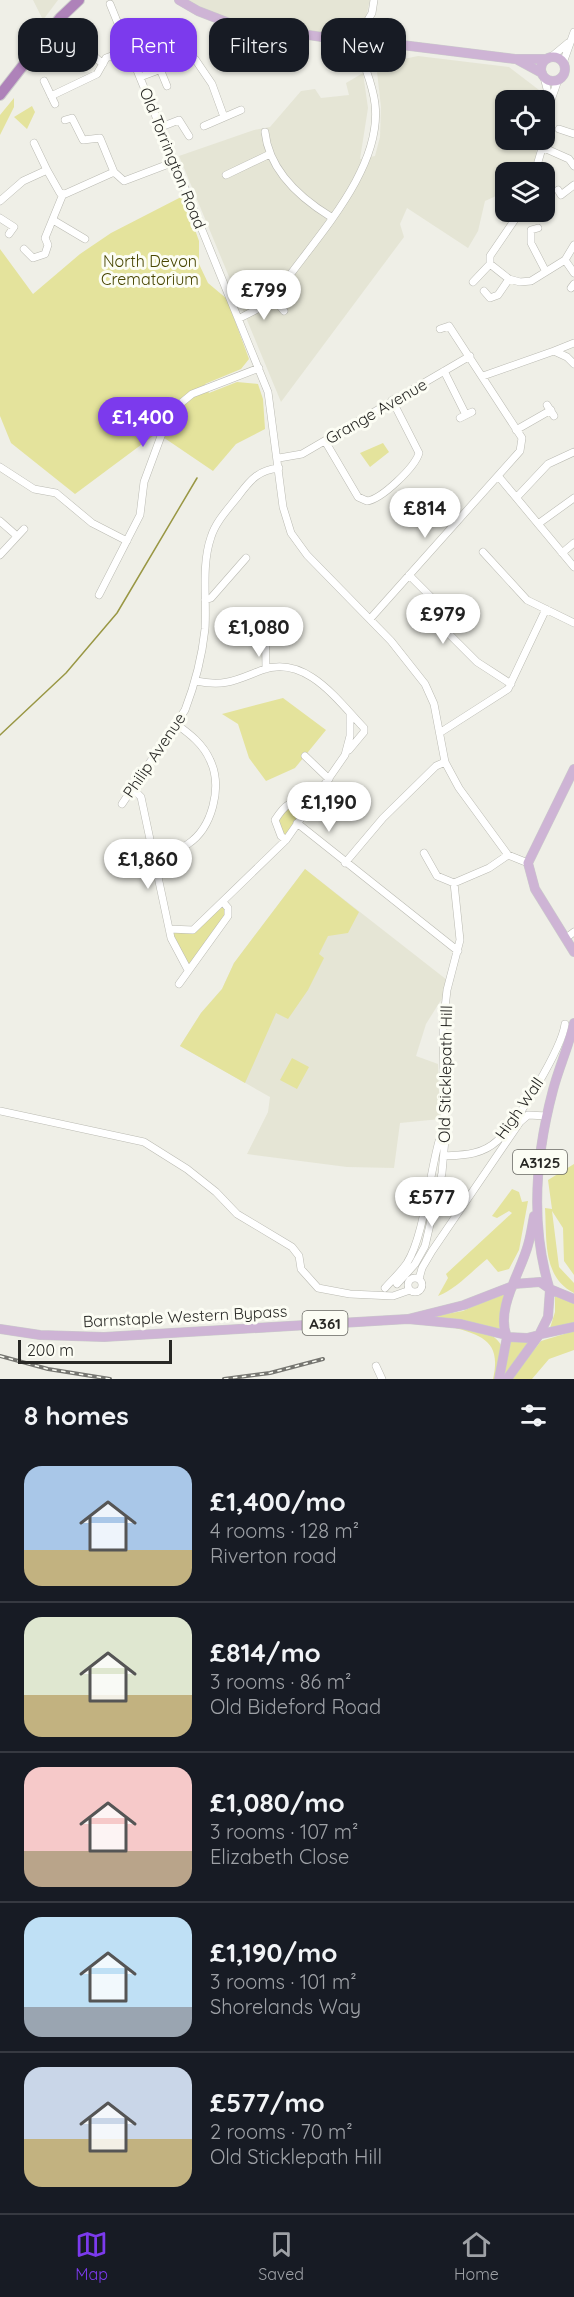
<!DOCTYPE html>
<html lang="en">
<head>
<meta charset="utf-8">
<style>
  body { margin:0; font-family:Quicksand,sans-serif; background:#242831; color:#f1f3f6; height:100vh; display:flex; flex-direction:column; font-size:22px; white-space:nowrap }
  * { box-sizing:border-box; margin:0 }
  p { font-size:20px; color:#9ea1a6 }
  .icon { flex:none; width:33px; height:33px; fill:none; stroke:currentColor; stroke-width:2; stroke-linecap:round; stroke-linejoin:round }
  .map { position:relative; height:1379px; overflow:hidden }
  .panel { display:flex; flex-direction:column; background:#171b24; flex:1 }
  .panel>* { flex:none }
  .guide { position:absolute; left:18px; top:18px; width:538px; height:54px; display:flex; gap:12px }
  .buttons { position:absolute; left:495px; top:90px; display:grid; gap:12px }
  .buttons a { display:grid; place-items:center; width:60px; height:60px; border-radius:12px; background:#171b24; box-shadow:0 2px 4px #0004; font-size:30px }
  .scale { position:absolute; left:18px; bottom:15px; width:154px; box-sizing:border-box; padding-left:6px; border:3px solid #282825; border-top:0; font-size:16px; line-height:21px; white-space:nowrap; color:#282825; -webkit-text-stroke:4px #fcfdf4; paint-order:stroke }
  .price { position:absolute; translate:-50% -51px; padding:0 14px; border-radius:21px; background:#fff; color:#222; font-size:20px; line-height:39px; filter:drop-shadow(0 2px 3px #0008) }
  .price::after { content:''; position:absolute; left:50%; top:36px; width:18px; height:14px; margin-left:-9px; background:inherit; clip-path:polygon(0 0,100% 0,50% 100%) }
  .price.current { background:#7c3aed; color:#fff }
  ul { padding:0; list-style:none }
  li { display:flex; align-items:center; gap:18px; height:150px; padding:0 24px }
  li+li { border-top:2px solid #363941 }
  li span { display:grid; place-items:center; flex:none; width:168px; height:120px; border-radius:18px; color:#555 }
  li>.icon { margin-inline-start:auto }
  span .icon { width:72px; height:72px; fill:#fffc; stroke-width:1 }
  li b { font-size:26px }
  h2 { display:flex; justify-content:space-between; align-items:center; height:72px; padding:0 24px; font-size:26px }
  .chip { padding:0 21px; border-radius:18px; background:#171b24; box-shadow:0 2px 4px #0004; font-size:21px; line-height:54px }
  .chip.current { background:#7c3aed; color:#fff }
  .tab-bar { display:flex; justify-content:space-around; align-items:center; height:84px; border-top:2px solid #363941; background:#171b24; font-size:16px; color:#9ea1a6 }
  .tab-bar a { display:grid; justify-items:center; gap:3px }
  .tab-bar .current { color:#7c3aed }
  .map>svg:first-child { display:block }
  .built { fill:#e5e5d5 }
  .green { fill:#e4e39c }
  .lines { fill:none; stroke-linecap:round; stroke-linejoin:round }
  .stream { stroke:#999744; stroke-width:1.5 }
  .minor-casing { stroke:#babab2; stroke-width:8 }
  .major-casing { stroke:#cbcbcb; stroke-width:10 }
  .highway-casing { stroke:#cbcbcb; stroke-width:12 }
  .minor { stroke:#fff; stroke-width:7 }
  .major { stroke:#ceb4d5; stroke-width:9 }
  .highway { stroke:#ae82b9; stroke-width:10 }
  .rail-casing { stroke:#757570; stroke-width:4 }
  .rail { stroke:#fcfdf4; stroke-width:1.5; stroke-dasharray:4.5; stroke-linecap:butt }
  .labels { text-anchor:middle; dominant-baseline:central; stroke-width:6; stroke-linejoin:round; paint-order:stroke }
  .shield { fill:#fcfdf4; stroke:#686863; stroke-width:1.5 }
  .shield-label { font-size:15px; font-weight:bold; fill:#282825 }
  .street-label { font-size:16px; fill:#282825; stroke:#fcfdf4 }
  .park-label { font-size:16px; fill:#484602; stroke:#fcfdf4 }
</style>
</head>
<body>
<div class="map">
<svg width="574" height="1379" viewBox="0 0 574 1379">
  <rect width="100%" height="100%" fill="#efefe7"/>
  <path class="built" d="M33,0H58L43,20Z
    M189,0H370L366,17L348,34H334L253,25L206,11Z
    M418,56L509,67L539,90V100H506V140H537L536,159L530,172H506L505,192L485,201L478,231L468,248L407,208L400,224L404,237L281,402L179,156L254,130L270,127L301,91L315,89L321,98L349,95L346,83L363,73L368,108L360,159L375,156L380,137L381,107L377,72L389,62Z
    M305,869L447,980L444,1000H441L426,1024L416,1056L438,1064L440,1119L400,1123L394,1168L347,1167L247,1154L268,1112L270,1097L180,1046L201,1013L222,989L234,963Z"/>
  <path class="green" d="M14,98V107L0,135V115Z
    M32,106L35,112L27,129L14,117Z
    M183,196L199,241V264L208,283L227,299L249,359L241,369L205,384L209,393L237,382L258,384L263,399L265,429L236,444L213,471L157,433L75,494L11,443L0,416V249L33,294L80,254L111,233Z
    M383,443L389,452L370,467L360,453Z
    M283,698L326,730L295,768L266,781L249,758L238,724L222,714Z
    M290,805L306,809L285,837L276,820Z
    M305,869L359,912L348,933L328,936L319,954L324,958L308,990L288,1019L276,1013L245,1083L180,1046L201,1013L222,989L234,963Z
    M223,906L227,912L188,967L172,937L173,932H193Z
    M292,1058L309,1067L297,1089L280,1080Z
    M574,1164V1275L564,1261L563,1228L552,1211L559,1267L574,1283V1293C542,1277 547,1239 545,1208L552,1209L548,1180Z
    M512,1189L519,1192L522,1202L528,1201L519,1250L509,1269L498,1272L487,1259C472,1271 455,1290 438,1296L448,1278L446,1274L512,1213L509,1211L497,1218L492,1216Z
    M507,1290L501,1306V1332L429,1317L463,1311Z
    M555,1293L574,1303V1323L550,1328L555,1312Z
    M448,1326C465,1329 493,1329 501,1345L495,1379H493C502,1340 481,1335 448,1326Z
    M574,1331V1350L549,1359L532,1379H511L541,1341Z
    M511,1341L532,1342L503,1378Z"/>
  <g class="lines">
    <path class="stream" d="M0,735L66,673L117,613L197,478"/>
    <g class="minor-casing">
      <path id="minor" d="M110,4L268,392L283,507L291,533L307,555L391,641L425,684L434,704L445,762L459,788L508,855L528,863
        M361,32L372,13L374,0
        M76,54L88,51L103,64
        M550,58L568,43
        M563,63L574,32
        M160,69L167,86
        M140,77L188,59H195L212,84L224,117
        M544,77L550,101
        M44,81L55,104
        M51,96L97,74L106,58L128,50
        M65,120L72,118L83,140L100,138L114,172L124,181L174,162
        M204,126L241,110
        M161,127L179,120L189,136
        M559,129L574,134
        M265,132C269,170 300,198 331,217
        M544,137L550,103L558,80
        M34,143L47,170
        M542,147L569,159L574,166
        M535,172L543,145
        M226,175L270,154
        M558,190L561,195L574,185
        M0,201L23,181L47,170L60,193L65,194L114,172
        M0,218L14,227L9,234
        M53,220L85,239
        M538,228L531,230V243L546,272
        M24,249L33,258L45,254L48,245L45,238L63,194
        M565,260L574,273
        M490,264L509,279L520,282L531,281L565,260L574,245
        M473,282L490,264V256L520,212
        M571,288L574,284
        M484,291L490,298L498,295L509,279
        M275,300L284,311
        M240,318L275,300L277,293C312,241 383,171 375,104C373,85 365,69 360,51
        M440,329L449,326
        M554,351L574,343
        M444,371L466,415
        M483,376L554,351L567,357L574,364
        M547,405L554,416
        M460,418L472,412
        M516,430L551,410
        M325,441L358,497L367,501C382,499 415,467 419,453L392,400
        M279,458L302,454L470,356
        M0,467L34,489L56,493L92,523L127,541
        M499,477L574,567
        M517,497L548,464L574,452
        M0,521L17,536
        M538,524L574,498
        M483,552L527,600L574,623
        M562,553L574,543
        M0,555L24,529
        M409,575L432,598L436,621L477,662L511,684
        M99,595L140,515L144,482L164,428L175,408L192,394L259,368
        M205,600L211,598L246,558
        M256,613L273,612
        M265,613L266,669
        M370,619L520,451L522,438L449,326
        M196,681C225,687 236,680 262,670C306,654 338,701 364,728V732L349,750
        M441,732L508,689L546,609
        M305,756L329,779
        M132,788L141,797L171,938L188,970
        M122,804L185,710C195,684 202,657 205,629C207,599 201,566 211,537C216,521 229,508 239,495C251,479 259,470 279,468
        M297,823L458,951
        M286,840L281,836L275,820C284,806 291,797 308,808
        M424,853L437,876L454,883
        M154,857C166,854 178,852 188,844C212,828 223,787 210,760C203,744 190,734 176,724
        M345,863L383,818L436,766L445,762
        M169,929L193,930L286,840L345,755L350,736V714
        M566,938L574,932
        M179,984L228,916V908L223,902
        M0,1111L144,1142L187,1169L216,1192L237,1214L292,1247L299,1256L301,1269L318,1288L350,1294L393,1296L410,1290
        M444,1156C463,1155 482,1155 497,1141C516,1125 562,1048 565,1024
        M408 1285a7 7 0 1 1 14 0a7 7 0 1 1-14 0Z
        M419,1279L422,1268L432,1251L520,1122L528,1115L547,1116
        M397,1284L415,1264L425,1246L442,1173L445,1139L443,1026L447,990L460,940L454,883L489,868L508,855
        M385,1288C392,1280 401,1272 407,1263C424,1236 429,1176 439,1141L445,1139
        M376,1366L382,1379"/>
    </g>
    <g class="major-casing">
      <path id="major" d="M179,0L198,11L229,23L335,39L357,47L366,54L372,53L379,47L378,35L371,30L363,31L356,38L357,47
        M376,50L402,45L515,59H547
        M541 69a12 12 0 1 1 24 0a12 12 0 1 1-24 0Z
        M518,60L542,73
        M574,769L528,863L535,889L574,952
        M514,1284L540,1282L550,1289L548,1317L539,1335L527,1338L507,1337C495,1309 521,1272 528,1245C531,1235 532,1226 534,1216
        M549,1287C530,1223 536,1154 553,1090C559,1067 569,1046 574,1023
        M550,1289L574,1299
        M408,1319L464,1305L513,1286
        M0,1329L40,1335L104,1337L408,1319L461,1324L506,1335
        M541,1334L574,1327
        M499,1379L507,1337
        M507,1379L539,1335"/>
    </g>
    <g class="highway-casing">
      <path id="highway" d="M0,95L60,18L79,0"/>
    </g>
    <use href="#minor" class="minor"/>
    <use href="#major" class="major"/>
    <use href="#highway" class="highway"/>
    <g class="rail-casing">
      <path id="rail" d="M0,1356L48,1369L110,1379
        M224,1379L270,1373L323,1359"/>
    </g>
    <use href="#rail" class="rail"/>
  </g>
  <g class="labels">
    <g class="shield">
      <rect x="513" y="1150" width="54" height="24" rx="4.5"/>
      <rect x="302.5" y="1311" width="45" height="24" rx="4.5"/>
    </g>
    <g class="shield-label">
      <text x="540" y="1162">A3125</text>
      <text x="325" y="1323">A361</text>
    </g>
    <g class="street-label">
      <text transform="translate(173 158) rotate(68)">Old Torrington Road</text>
      <text transform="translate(376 411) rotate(-30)">Grange Avenue</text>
      <text transform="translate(154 755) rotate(-56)">Philip Avenue</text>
      <text transform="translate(445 1074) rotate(-89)">Old Sticklepath Hill</text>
      <text transform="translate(519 1108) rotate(-55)">High Wall</text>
      <text transform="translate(185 1316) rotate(-3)">Barnstaple Western Bypass</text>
    </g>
    <g class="park-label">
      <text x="150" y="261">North Devon<tspan x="150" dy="18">Crematorium</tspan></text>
    </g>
  </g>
</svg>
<div class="buttons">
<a><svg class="icon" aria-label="locate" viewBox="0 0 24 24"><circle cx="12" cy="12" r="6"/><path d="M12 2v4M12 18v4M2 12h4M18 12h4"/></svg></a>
<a><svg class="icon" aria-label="layers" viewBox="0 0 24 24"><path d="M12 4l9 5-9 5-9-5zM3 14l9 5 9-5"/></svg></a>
</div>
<div class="scale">200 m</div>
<b class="price" style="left:264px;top:321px">£799</b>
<b class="price current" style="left:143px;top:448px">£1,400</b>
<b class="price" style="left:425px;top:539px">£814</b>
<b class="price" style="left:443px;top:645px">£979</b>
<b class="price" style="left:259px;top:658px">£1,080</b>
<b class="price" style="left:329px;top:833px">£1,190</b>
<b class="price" style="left:148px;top:890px">£1,860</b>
<b class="price" style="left:432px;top:1228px">£577</b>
<div class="guide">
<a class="chip">Buy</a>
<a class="chip current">Rent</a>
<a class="chip">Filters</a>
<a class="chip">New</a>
</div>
</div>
<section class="panel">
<h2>8 homes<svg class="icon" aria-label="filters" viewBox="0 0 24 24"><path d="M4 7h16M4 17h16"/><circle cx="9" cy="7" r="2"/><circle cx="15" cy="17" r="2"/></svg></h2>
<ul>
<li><span style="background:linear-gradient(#a9c7e8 70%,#c2b280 0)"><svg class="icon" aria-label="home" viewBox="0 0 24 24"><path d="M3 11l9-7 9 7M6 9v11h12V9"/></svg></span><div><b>£1,400/mo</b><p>4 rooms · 128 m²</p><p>Riverton road</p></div></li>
<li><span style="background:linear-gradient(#dfe7d0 65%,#c2b280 0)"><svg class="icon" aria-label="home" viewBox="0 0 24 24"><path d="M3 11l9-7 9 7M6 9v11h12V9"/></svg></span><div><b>£814/mo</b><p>3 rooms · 86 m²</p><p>Old Bideford Road</p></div></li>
<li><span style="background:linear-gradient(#f6c9c9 70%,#b9a48a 0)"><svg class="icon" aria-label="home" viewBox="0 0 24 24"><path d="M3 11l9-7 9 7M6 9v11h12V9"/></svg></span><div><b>£1,080/mo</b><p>3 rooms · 107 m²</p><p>Elizabeth Close</p></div></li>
<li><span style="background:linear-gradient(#bfe0f5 75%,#9aa5b1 0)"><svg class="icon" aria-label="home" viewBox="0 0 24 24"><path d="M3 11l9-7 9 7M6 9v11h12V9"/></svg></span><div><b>£1,190/mo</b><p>3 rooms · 101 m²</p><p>Shorelands Way</p></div></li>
<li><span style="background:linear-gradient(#c9d6e8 60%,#c2b280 0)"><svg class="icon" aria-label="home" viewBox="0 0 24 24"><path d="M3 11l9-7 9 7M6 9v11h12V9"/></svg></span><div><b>£577/mo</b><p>2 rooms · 70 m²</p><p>Old Sticklepath Hill</p></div></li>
</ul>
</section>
<nav class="tab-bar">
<a class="current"><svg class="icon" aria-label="map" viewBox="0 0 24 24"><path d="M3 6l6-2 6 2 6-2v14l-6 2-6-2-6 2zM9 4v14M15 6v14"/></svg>Map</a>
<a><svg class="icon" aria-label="saved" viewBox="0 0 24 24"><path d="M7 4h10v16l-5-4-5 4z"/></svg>Saved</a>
<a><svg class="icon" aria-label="home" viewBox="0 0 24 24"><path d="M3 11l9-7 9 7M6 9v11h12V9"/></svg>Home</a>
</nav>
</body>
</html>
